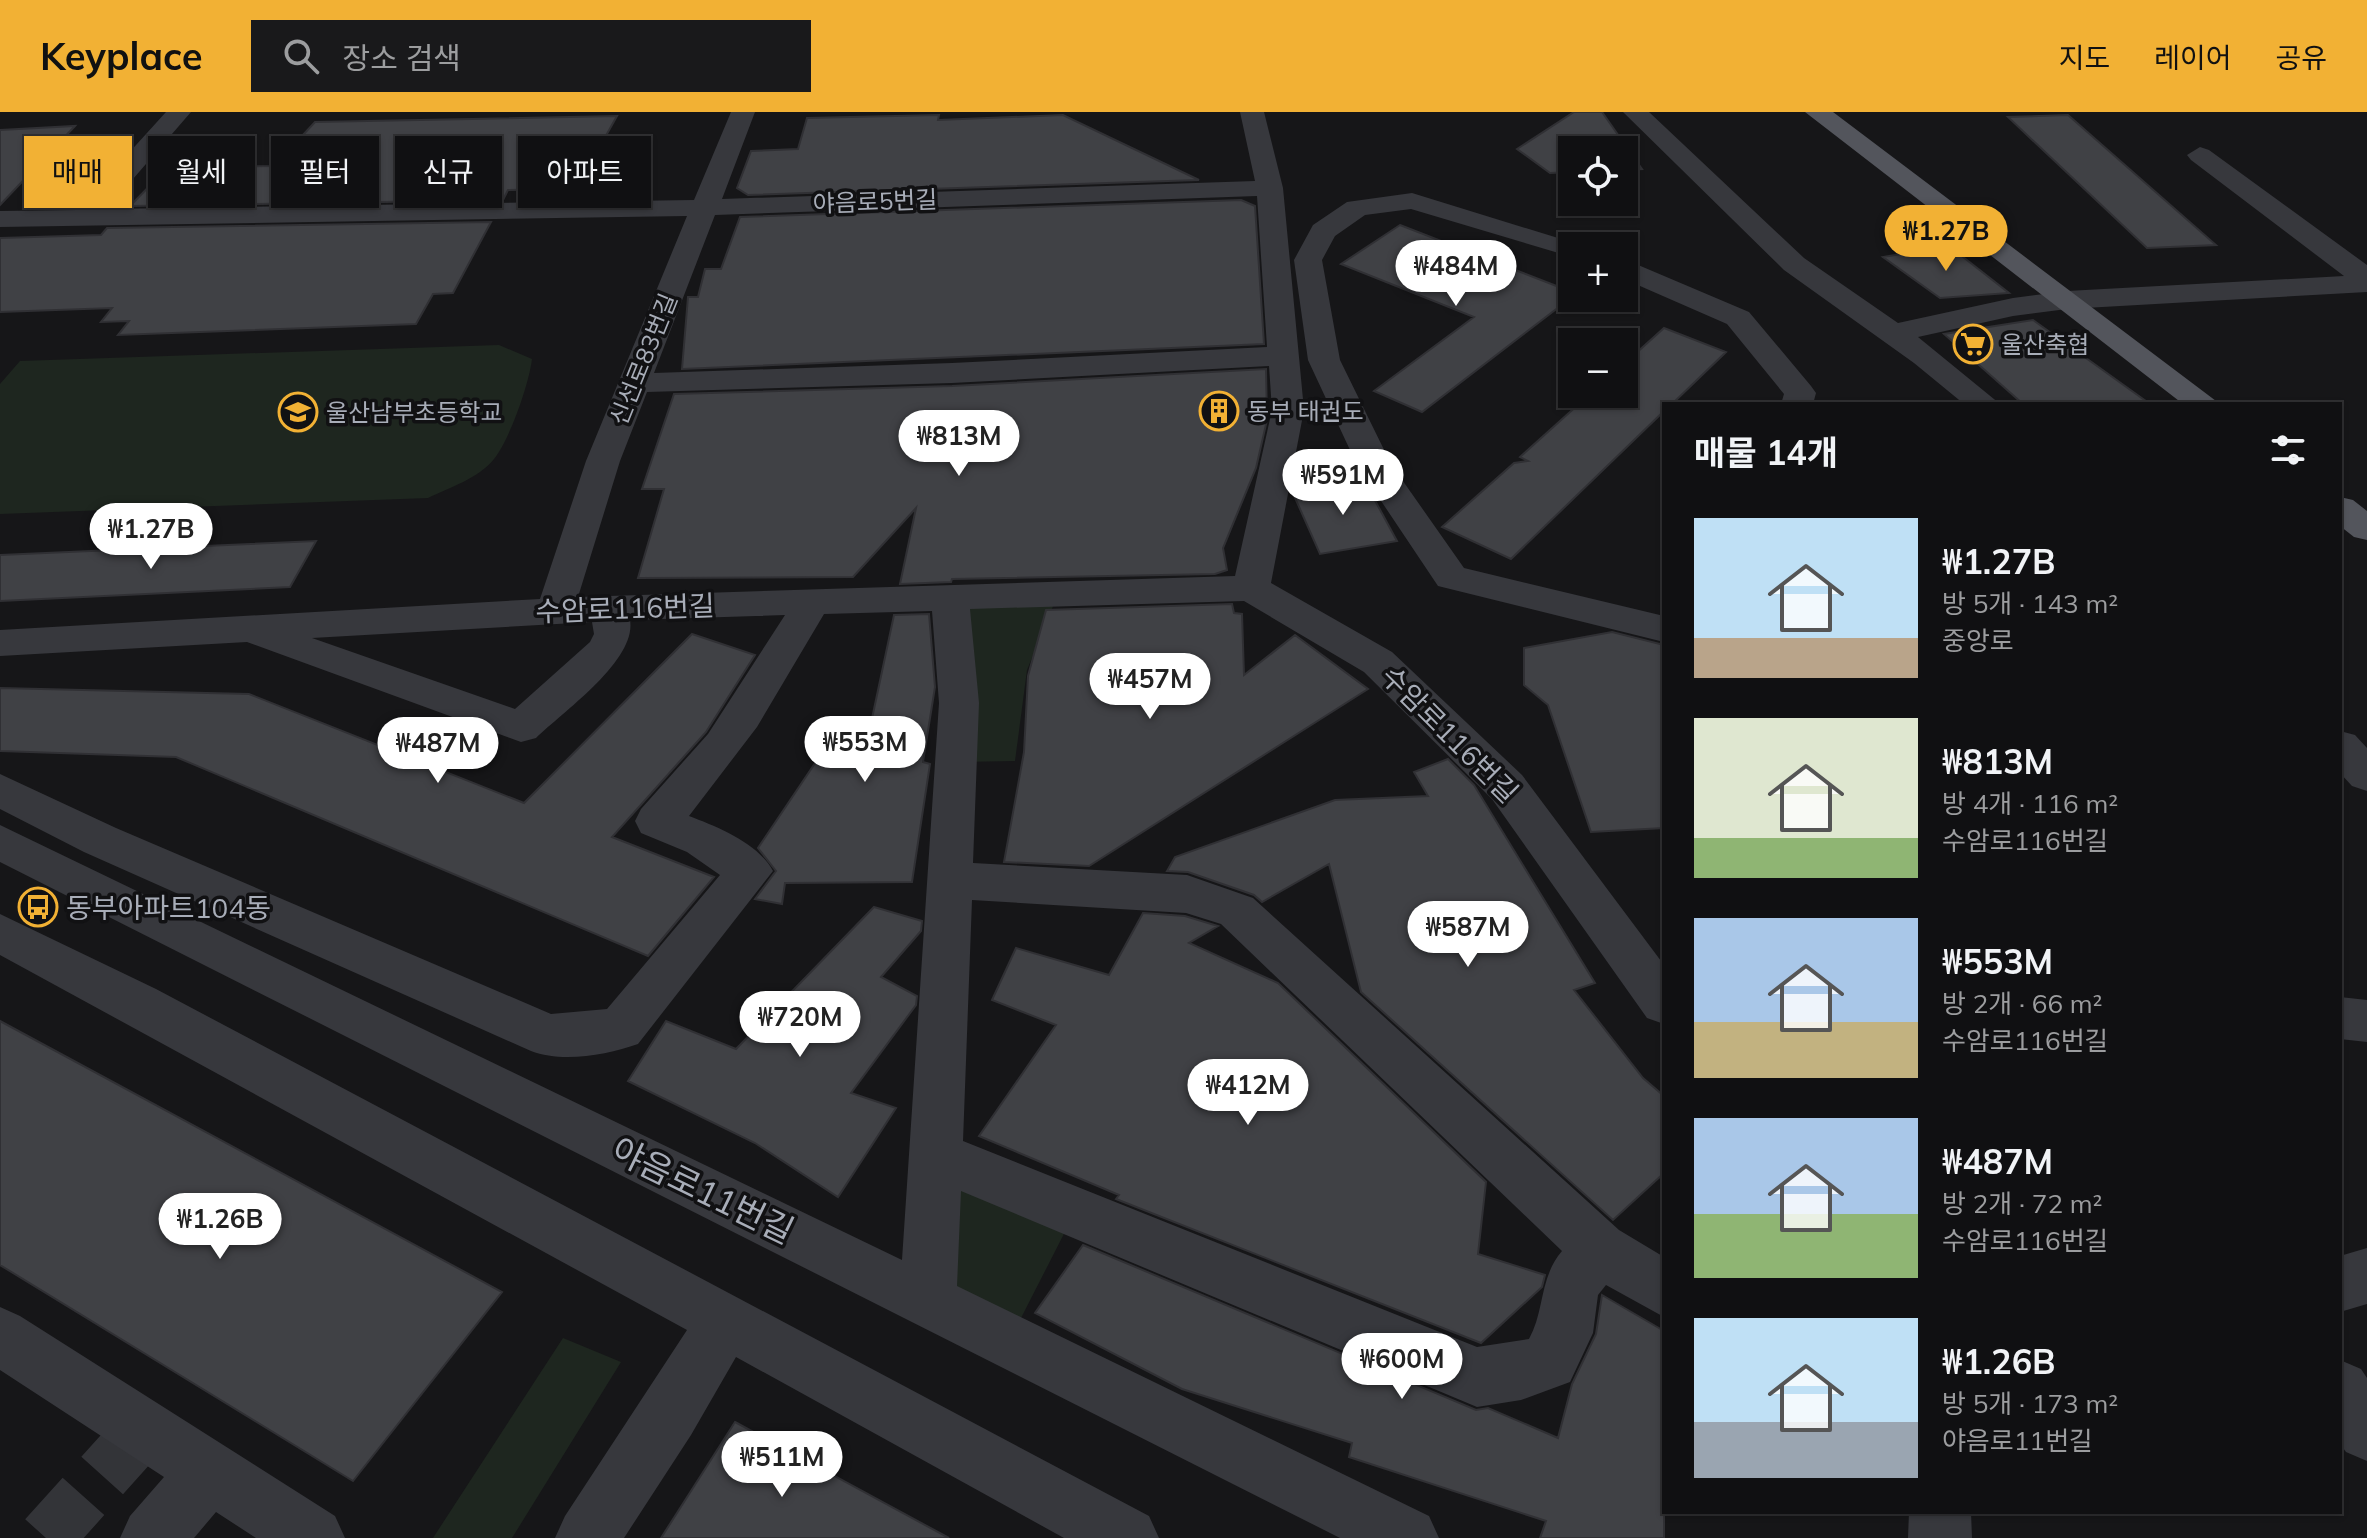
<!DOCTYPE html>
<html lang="ko">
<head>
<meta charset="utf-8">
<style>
  body { margin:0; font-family:Mulish,"Noto Sans KR",sans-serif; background:#19191b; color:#f1f3f6; height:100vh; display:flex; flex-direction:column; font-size:30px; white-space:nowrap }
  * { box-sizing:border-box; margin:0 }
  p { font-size:26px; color:#9c9d9f }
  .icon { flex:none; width:44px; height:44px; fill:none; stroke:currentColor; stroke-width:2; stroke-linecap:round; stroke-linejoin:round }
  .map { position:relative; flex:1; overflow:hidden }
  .side { position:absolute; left:1662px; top:290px; width:680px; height:1112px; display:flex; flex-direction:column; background:#101012; border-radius:0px; box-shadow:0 2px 6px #0004,0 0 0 2px #303032 }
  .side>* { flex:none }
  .top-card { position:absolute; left:24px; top:24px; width:760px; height:72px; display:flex; gap:16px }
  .tools { position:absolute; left:1558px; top:24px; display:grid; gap:16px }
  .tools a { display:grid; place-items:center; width:80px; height:80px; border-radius:0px; background:#101012; box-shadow:0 2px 6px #0004,0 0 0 2px #303032; font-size:40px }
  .price { position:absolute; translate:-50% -68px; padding:0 18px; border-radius:28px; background:#fff; color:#222; font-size:26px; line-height:52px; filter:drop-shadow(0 2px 4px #0008) }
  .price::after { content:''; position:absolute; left:50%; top:48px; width:24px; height:18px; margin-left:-12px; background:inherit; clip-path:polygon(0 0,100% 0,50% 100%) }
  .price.selected { background:#f2b134; color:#111 }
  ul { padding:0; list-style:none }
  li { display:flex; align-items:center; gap:24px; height:200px; padding:0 32px }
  li span { display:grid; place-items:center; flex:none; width:224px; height:160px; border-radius:0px; color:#555 }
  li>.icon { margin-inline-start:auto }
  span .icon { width:96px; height:96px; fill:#fffc; stroke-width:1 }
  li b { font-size:34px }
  h2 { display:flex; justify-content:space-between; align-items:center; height:96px; padding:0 32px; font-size:34px }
  .chip { padding:0 28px; border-radius:0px; background:#101012; box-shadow:0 2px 6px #0004,0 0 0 2px #303032; font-size:28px; line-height:72px }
  .chip.selected { background:#f2b134; color:#111 }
  header { display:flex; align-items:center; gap:48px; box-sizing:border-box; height:112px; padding:0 40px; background:#f2b134; color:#111 }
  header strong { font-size:38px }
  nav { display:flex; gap:44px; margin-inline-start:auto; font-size:28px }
  .search { width:560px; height:72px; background:#19191b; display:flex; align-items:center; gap:20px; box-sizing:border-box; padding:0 28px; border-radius:0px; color:#9c9d9f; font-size:30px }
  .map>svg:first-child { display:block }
  .green { fill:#1e261f }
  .building { fill:#404145; stroke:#303034; stroke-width:2 }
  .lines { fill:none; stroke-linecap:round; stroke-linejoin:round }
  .minor-tunnel { stroke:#333438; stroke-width:56; stroke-dasharray:56 28; stroke-linecap:butt }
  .minor { fill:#37383d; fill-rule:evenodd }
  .major { fill:#53555c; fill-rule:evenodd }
  .labels { text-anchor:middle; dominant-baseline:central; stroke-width:7; stroke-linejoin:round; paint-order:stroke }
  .far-street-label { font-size:24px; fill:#a8adb8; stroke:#111113 }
  .far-poi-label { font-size:24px; fill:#a8adb8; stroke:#111113; text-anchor:start }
  .street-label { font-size:28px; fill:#a8adb8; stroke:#111113 }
  .poi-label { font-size:28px; fill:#a8adb8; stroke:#111113; text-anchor:start }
  .near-street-label { font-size:34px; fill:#a8adb8; stroke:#111113 }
</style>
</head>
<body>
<header>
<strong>Keyplace</strong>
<div class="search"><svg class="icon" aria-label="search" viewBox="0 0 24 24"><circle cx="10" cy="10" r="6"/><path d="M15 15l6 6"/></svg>장소 검색</div>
<nav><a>지도</a><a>레이어</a><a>공유</a></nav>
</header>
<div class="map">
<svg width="2367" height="1426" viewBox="0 0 2367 1426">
  <rect width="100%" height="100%" fill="#161618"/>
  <path class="green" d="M499,233L532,247C529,272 510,327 494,347C479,366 449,376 428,386L0,402V272L20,249Z
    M1058,482L1027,558L1015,649L956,650L950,485Z
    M938,1058L1069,1112L1021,1206L928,1189Z
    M563,1226L621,1250L512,1426H433Z"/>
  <path class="building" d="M1574,0H1602L1642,57L1624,58V38H1572V60L1550,61L1517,37Z
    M939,3L938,8L1063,3L1199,68L748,83L737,76L751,39L798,37L807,6Z
    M2068,3L2216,133L2147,136L2008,5Z
    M617,4L576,77L508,78L503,88L130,94L167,56L274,54L315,10Z
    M75,14L0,93V18Z
    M1241,88L1255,94L1264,232L682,257L688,185H698L705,157H721L740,105Z
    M491,110L453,181L433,182L416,212L118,223L129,209L101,210L112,196L0,200V126L101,123L107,116Z
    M1400,113L1572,180V185L1422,300L1374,279L1474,205L1341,152Z
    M1949,134L2009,181L1940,186L1883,145Z
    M2033,208L2150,292H2023L1944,222Z
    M1664,216L1726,240L1672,292H1664V299L1511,447L1442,415L1514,351L1528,349L1520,345L1590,282H1624V252Z
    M1266,257L1267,308L1256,356L1223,436L1227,458L1215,462L952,467L951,470L900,472L916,396L853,465L638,466L664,377H642L674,282L952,274Z
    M1365,370L1397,429L1320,442L1292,379Z
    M316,429L290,475L0,489V443Z
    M1232,492L1234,501L1242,502L1244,563L1295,523L1368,577L1089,754L1004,750L1024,640L1028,564L1046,498Z
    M929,502L935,575L923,650L930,652L912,770L785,771L782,792L755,787L776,759L758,736L838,617L867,630L894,503Z
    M1612,520L1664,533V716L1591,720L1548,593L1524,573V536Z
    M692,522L755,543L706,620L612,725L714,765L648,844L176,645L0,639V576L249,582L524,691Z
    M1448,647L1474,673L1595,871L1574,878L1643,966L1664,984V1061L1613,1108L1361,880L1329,752L1262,790L1254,783L1188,760L1167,759L1175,745L1335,688L1428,684L1414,660Z
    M874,795L922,809L921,819L881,865L917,884L916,893L851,981L896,996L838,1085L755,1031L628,969L666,909L736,937Z
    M1143,801L1185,804L1218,814L1189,831L1278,871L1486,1070L1478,1142L1545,1163L1542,1175L1481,1231L1116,1087L1119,1083L979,1024L1056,913L992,888L1016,836L1109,863Z
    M0,909L502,1180L353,1369L0,1153Z
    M1083,1133L1476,1298L1488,1296L1558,1326L1572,1272L1596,1222L1602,1183L1664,1219V1426H1540L1546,1409L1349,1345L1352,1331L1182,1277L1035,1201Z
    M735,1310L949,1426H661Z"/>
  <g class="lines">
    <path class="minor-tunnel" d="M46,1426L144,1317"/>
    <path class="minor" d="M166,0H191L107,97L694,88L731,0H755L722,87L1255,69L1240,0H1264L1283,76L1304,298L1271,471L1392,540L1522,663L1664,853V912L1647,906L1492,687L1364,560L1244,489L970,497L979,591L973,751L1187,763L1253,786L1619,1118L1664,1145V1205L1606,1173L1598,1183L1593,1221L1570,1270L1521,1288L1477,1295L961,1079L957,1174L1429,1404L1439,1426H1340L0,750V713L902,1148L939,591L932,499L824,502L757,615L689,704C718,715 758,731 773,759L638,932C607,943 562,951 531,939L84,740L0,697V662L116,716L551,902L607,897L720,763L687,740L641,721L635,709L641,697L708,622L785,503L630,508C637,548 564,599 536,626L521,630L247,530L0,544V518L540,487L586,349L687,104L0,115V99L77,98ZM1257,84L1267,235L952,251L654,261L715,103ZM1269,254L1272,298L1235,464L578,485L620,349L647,280L952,271ZM592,510L594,522L590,530L515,597L312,526ZM972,788L1186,801L1221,812L1562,1139C1539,1166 1545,1198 1529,1227L1477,1235L963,1029Z
      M1623,0H1649L1804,146L1898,211L2013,186L2067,179L2344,164L2191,48L2187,43L2200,35L2209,38L2367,153V180L2067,197L2013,204L1918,225L2000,292H1964L1914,251L1784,158Z
      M1412,81L1584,134H1572V145L1411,97L1365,103L1335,124L1322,148L1340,248L1391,352L1464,456L1664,504V530L1438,474L1357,353L1308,248L1294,148L1313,113L1347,90Z
      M1624,147L1749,200L1811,274L1816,281L1813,292H1781L1784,282L1727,212L1624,167Z
      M2340,619L2355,623L2367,636V679L2352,674L2340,661Z
      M0,802L156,877L1149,1404L1159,1426H1064L736,1245L691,1323L624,1426H555L565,1404L687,1218L0,843Z
      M2340,885L2367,888V930L2340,927Z
      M2367,1136V1192L2340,1200V1144Z
      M0,1195L20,1204L335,1404L345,1426H256L216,1400L194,1426H120L130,1404L164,1365L0,1258Z
      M2340,1248L2361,1257L2367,1266V1349L2346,1340L2340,1332Z
      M1909,1400H1971L1972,1426H1908Z"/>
    <path class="major" d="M1805,0H1833L2220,292H2183Z
      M2340,385L2353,388L2367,399V428L2354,425L2340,414Z"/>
  </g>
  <defs>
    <g id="supermarket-ring" transform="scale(2)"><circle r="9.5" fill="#111113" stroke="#f2b134" stroke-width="1.5"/><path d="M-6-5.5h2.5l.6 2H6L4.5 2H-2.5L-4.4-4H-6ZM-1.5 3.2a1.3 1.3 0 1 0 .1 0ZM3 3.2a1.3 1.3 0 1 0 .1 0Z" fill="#f2b134"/></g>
    <g id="building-ring" transform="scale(2)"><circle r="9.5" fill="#111113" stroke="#f2b134" stroke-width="1.5"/><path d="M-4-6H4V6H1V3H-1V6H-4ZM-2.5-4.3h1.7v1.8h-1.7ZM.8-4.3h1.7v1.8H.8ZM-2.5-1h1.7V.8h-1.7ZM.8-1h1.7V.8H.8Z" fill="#f2b134"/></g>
    <g id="school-ring" transform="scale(2)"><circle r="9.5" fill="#111113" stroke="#f2b134" stroke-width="1.5"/><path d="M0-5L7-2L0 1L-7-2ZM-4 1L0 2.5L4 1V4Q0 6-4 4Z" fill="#f2b134"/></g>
    <g id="bus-ring" transform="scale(2)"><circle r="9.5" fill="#111113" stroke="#f2b134" stroke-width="1.5"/><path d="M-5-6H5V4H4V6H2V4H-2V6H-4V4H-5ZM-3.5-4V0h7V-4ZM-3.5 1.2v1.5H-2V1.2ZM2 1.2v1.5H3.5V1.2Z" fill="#f2b134"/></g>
  </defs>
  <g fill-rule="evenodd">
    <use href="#supermarket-ring" x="1973" y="232"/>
    <use href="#building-ring" x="1219" y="299"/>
    <use href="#school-ring" x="298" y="300"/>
    <use href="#bus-ring" x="38" y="795"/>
  </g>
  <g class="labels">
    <g class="far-street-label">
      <text transform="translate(875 89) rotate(-2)">야음로5번길</text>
      <text transform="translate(643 247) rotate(-68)">신선로83번길</text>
    </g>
    <g class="far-poi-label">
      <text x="2001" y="232">울산축협</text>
      <text x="1247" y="299">동부 태권도</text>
      <text x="326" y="300">울산남부초등학교</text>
    </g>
    <g class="street-label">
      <text transform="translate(625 496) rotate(-2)">수암로116번길</text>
      <text transform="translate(1450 622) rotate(45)">수암로116번길</text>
    </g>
    <g class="poi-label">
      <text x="66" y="795">동부아파트104동</text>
    </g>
    <g class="near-street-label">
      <text transform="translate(703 1078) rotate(26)">야음로11번길</text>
    </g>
  </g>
</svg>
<div class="tools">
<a><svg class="icon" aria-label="locate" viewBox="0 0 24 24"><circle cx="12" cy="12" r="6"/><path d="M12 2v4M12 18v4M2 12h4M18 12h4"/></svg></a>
<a>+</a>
<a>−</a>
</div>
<b class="price selected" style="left:1946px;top:161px">₩1.27B</b>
<b class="price" style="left:1456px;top:196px">₩484M</b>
<b class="price" style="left:959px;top:366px">₩813M</b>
<b class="price" style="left:1343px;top:405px">₩591M</b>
<b class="price" style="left:151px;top:459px">₩1.27B</b>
<b class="price" style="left:1150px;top:609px">₩457M</b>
<b class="price" style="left:865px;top:672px">₩553M</b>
<b class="price" style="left:438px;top:673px">₩487M</b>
<b class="price" style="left:1468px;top:857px">₩587M</b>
<b class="price" style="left:800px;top:947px">₩720M</b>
<b class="price" style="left:1248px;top:1015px">₩412M</b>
<b class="price" style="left:220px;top:1149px">₩1.26B</b>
<b class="price" style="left:1402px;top:1289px">₩600M</b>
<b class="price" style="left:782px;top:1387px">₩511M</b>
<div class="top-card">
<a class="chip selected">매매</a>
<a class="chip">월세</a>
<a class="chip">필터</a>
<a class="chip">신규</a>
<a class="chip">아파트</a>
</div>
<section class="side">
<h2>매물 14개<svg class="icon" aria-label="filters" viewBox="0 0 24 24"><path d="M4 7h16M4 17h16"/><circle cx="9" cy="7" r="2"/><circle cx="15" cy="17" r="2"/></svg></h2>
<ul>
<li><span style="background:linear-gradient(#bfe0f5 75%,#b9a48a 0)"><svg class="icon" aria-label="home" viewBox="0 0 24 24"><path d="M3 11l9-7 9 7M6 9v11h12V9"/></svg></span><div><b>₩1.27B</b><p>방 5개 · 143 m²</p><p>중앙로</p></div></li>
<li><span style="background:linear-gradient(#dfe7d0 75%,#8fb573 0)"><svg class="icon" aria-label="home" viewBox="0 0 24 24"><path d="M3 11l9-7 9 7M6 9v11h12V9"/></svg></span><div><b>₩813M</b><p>방 4개 · 116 m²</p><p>수암로116번길</p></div></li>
<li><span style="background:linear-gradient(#a9c7e8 65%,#c2b280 0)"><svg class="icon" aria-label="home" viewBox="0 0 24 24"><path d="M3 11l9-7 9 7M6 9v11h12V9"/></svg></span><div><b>₩553M</b><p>방 2개 · 66 m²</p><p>수암로116번길</p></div></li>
<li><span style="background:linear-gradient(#a9c7e8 60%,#8fb573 0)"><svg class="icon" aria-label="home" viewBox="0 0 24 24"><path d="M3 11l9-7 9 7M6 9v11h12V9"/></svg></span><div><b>₩487M</b><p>방 2개 · 72 m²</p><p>수암로116번길</p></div></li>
<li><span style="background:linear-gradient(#bfe0f5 65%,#9aa5b1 0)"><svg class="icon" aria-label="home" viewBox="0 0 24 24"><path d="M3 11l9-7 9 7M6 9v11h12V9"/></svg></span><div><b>₩1.26B</b><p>방 5개 · 173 m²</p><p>야음로11번길</p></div></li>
</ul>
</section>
</div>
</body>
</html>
